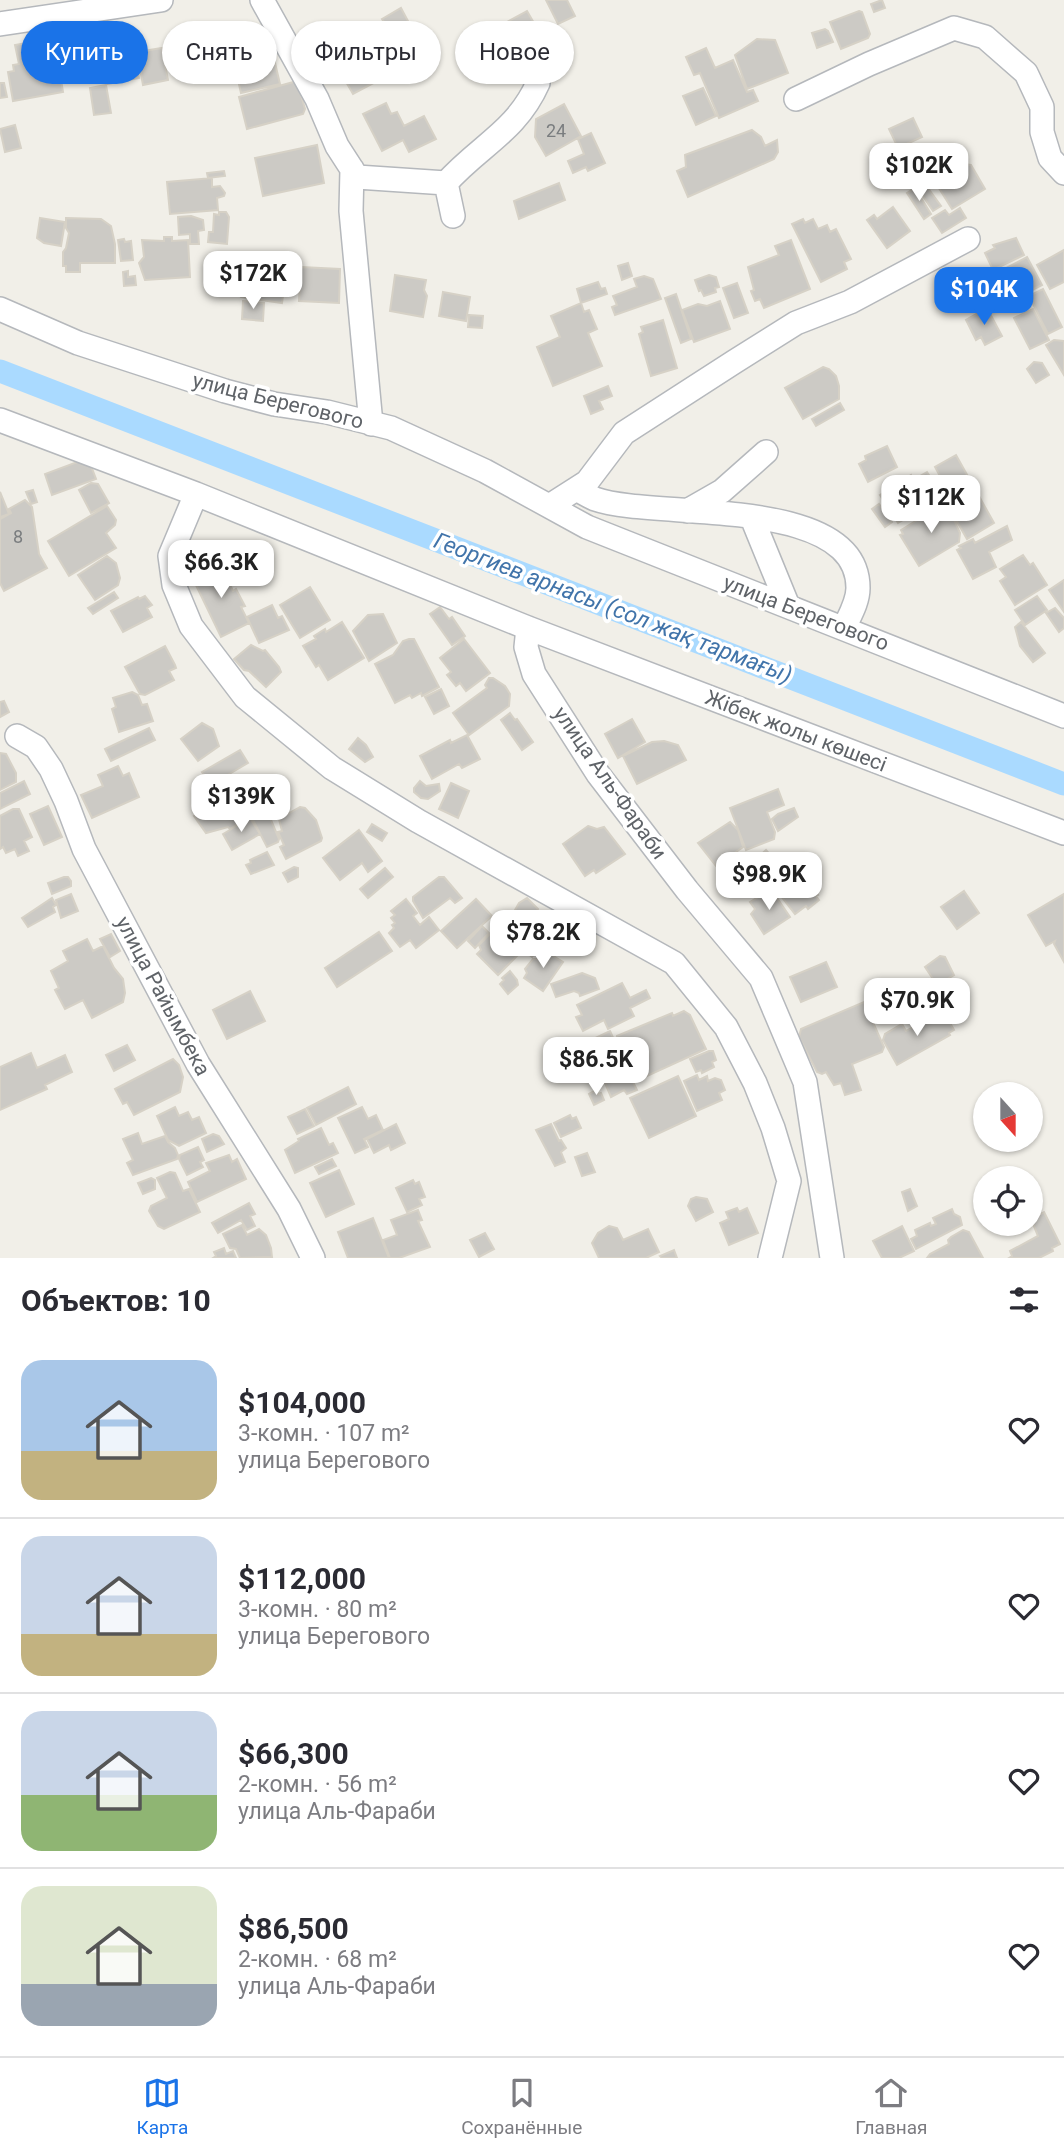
<!DOCTYPE html>
<html lang="ru">
<head>
<meta charset="utf-8">
<style>
  body { margin:0; font-family:Roboto,sans-serif; background:#f2f2f3; color:#2b2b33; height:100vh; display:flex; flex-direction:column; font-size:26px; white-space:nowrap }
  * { box-sizing:border-box; margin:0 }
  p { font-size:23px; color:#7c7c81 }
  .icon { flex:none; width:38px; height:38px; fill:none; stroke:currentColor; stroke-width:2; stroke-linecap:round; stroke-linejoin:round }
  .map { position:relative; height:1258px; overflow:hidden }
  .sheet { display:flex; flex-direction:column; background:#fff; flex:1 }
  .sheet>* { flex:none }
  .guide { position:absolute; left:21px; top:21px; width:700px; height:63px; display:flex; gap:14px }
  .needle { width:46px; rotate:159deg }
  .fabs { position:absolute; left:973px; top:1082px; display:grid; gap:14px }
  .fabs a { display:grid; place-items:center; width:70px; height:70px; border-radius:50%; background:#fff; box-shadow:0 2px 5px #0004; font-size:35px }
  .price { position:absolute; translate:-50% -60px; padding:0 16px; border-radius:14px; background:#fff; color:#222; font-size:23px; line-height:46px; filter:drop-shadow(0 2px 4px #0008) }
  .price::after { content:''; position:absolute; left:50%; top:42px; width:21px; height:16px; margin-left:-10px; background:inherit; clip-path:polygon(0 0,100% 0,50% 100%) }
  .price.current { background:#1a73e8; color:#fff }
  ul { padding:0; list-style:none }
  li { display:flex; align-items:center; gap:21px; height:175px; padding:0 21px }
  li+li { border-top:2px solid #e1e1e2 }
  li span { display:grid; place-items:center; flex:none; width:196px; height:140px; border-radius:21px; color:#555 }
  li>.icon { margin-inline-start:auto }
  span .icon { width:84px; height:84px; fill:#fffc; stroke-width:1 }
  li b { font-size:30px }
  h2 { display:flex; justify-content:space-between; align-items:center; height:84px; padding:0 21px; font-size:30px }
  .tag { padding:0 24px; border-radius:32px; background:#fff; box-shadow:0 2px 5px #0004; font-size:24px; line-height:63px }
  .tag.current { background:#1a73e8; color:#fff }
  .tab-bar { display:flex; justify-content:space-around; align-items:center; height:98px; border-top:2px solid #e1e1e2; background:#fff; font-size:19px; color:#7c7c81 }
  .tab-bar a { display:grid; justify-items:center; gap:4px }
  .tab-bar .current { color:#1a73e8 }
  .map>svg:first-child { display:block }
  .lines { fill:none; stroke-linecap:round; stroke-linejoin:round }
  .canal { stroke:#aadaff; stroke-width:23 }
  .building { fill:#cccac5; stroke:#d6d1c6; stroke-width:2 }
  .street-casing { stroke:#b5b8bc; stroke-width:26 }
  .street { stroke:#fff; stroke-width:23 }
  .labels { text-anchor:middle; dominant-baseline:central; stroke-width:7; stroke-linejoin:round; paint-order:stroke }
  .number-label { font-size:18px; fill:#7a7d7f }
  .street-label { font-size:21px; fill:#5f6368; stroke:#fff }
  .water-label { font-size:23px; font-style:italic; fill:#4174aa; stroke:#fff }
</style>
</head>
<body>
<div class="map">
<svg width="1064" height="1258" viewBox="0 0 1064 1258">
  <rect width="100%" height="100%" fill="#f1efe8"/>
  <g class="lines">
    <path class="canal" d="M0,371L1064,784"/>
  </g>
  <path class="building" d="M546,0H567L575,16L558,24Z
    M882,0L885,8L874,12L871,4Z
    M401,8L408,21L390,31L382,19Z
    M527,11L542,37L534,42L540,52L530,58L524,48L513,54L498,27Z
    M859,11L862,12L870,34L868,38L841,49L830,22Z
    M367,27L372,35L378,31L389,50L386,52L388,55L378,60L360,30Z
    M222,29L224,40L229,39L233,73L189,79L183,35Z
    M825,29L828,31L833,42L817,48L812,33Z
    M402,35L407,43L399,48L394,40Z
    M54,38L63,92L13,101L8,72L14,71L13,65L19,64L15,45Z
    M757,39L775,40L788,73L747,89L735,55Z
    M132,43L139,78L107,84L100,49Z
    M162,48L168,80L143,85L137,52Z
    M706,48L715,68L733,60L747,92L753,90L758,101L719,118L700,73L694,75L686,57Z
    M272,50L280,84L241,93L233,58Z
    M370,51L378,67L392,59L398,70L353,94L338,68Z
    M297,81L305,109L303,114L247,129L239,97Z
    M0,83H4L7,97L0,98Z
    M106,85L111,113L94,115L90,88Z
    M703,88L716,116L696,125L683,96Z
    M386,103L391,114L397,112L404,126L424,116L436,139L409,152L403,140L382,151L363,114Z
    M564,104L581,136L546,156L535,137L536,119Z
    M913,118L922,137L898,148L889,129Z
    M15,125L21,148L5,152L0,129Z
    M752,130L761,137L765,146L777,140L778,152L774,159L688,197L677,171L686,167L685,155Z
    M591,133L605,163L588,171L586,167L573,173L568,161L584,154L578,139Z
    M317,145L324,183L263,196L255,158Z
    M911,146H917L923,155L934,147L945,164L942,166L947,173L938,180L935,175L924,182L922,179L915,184L909,175L914,172L906,152Z
    M956,163L971,165L985,189L952,209L937,185Z
    M224,171L225,176L208,178L207,173Z
    M212,178V187L220,186L225,193L224,196L217,198L218,210L170,214L167,182Z
    M559,183L565,200L519,219L514,201Z
    M925,184L941,206L933,211L918,189Z
    M915,188L931,214L924,219L907,193Z
    M893,207L910,231L887,248L867,220L874,215L877,219Z
    M960,208L966,218L942,233L932,218L945,210L949,215Z
    M219,212H226L229,217L227,244L208,242L209,232H213L214,214L219,215Z
    M191,216L203,220L204,230L198,231L199,244H190V234L179,235L178,217Z
    M40,218L65,222L61,246L44,243L37,238Z
    M66,218L101,219L111,226L115,244V263H80V272H66V266H63V252L66,248L69,233L66,228Z
    M803,219L805,223L813,219L818,229L827,225L830,232L836,229L851,259L844,262L847,269L821,282L792,224Z
    M164,237H172V241L188,240L190,277L145,280L139,263L144,257L142,240L164,241Z
    M1016,238L1024,255L993,270L985,253L995,248L993,245Z
    M124,239L125,242L131,241L133,260L121,261L118,240Z
    M791,240L810,289L764,308L760,299L755,301L751,291L754,290L748,267L779,255L775,246Z
    M1064,250V282L1050,289L1037,265Z
    M247,257L262,259L269,266L267,286L284,288L282,303L241,297Z
    M1027,257L1042,285L1022,295L1028,307L1019,312L1012,311L993,275Z
    M628,263L632,276L622,280L618,266Z
    M272,264L298,266L296,285L271,284Z
    M301,267L340,269L339,303L299,301Z
    M128,271V277L135,276L136,285L124,286L123,272Z
    M395,275L426,280L424,290L427,296L423,317L390,311Z
    M709,275L716,277L719,287L715,288L716,292L704,296L701,290L699,291L695,280Z
    M644,276L653,279L661,299L615,315L612,307L617,305L613,296L637,287L634,279Z
    M598,282L601,289L605,288L607,294L581,303L577,289Z
    M737,283L748,313L734,318L723,288Z
    M1043,289L1062,327L1048,334L1029,296Z
    M443,292L470,297L466,321L439,316Z
    M676,294L691,339L681,343L665,298Z
    M243,301L264,303L263,321L242,319Z
    M720,301L730,329L694,342L682,310L698,304L707,306Z
    M581,303L584,312L589,310L597,329L588,333L602,366L553,386L537,347L560,337L551,316Z
    M987,308L1002,336L985,345L981,337L976,340L966,320Z
    M1033,309L1049,340L1030,349L1014,318Z
    M469,315L483,316L482,328L468,327Z
    M663,320L677,368L651,376L639,334L643,332L641,327Z
    M1054,340L1064,341V375L1046,345Z
    M1034,362L1042,363L1049,375L1036,383L1027,369Z
    M823,367L829,369L836,376L839,386V399L803,419L785,388Z
    M608,386L612,396L599,401L603,409L591,414L584,396Z
    M840,403L844,410L816,426L812,419Z
    M887,446L897,467L868,482L859,464L866,460L865,456Z
    M956,455L994,523L967,539L933,480L940,476L935,467Z
    M88,458L96,479L52,495L45,474Z
    M927,472L938,489L926,497L931,503L898,523L880,495L911,475L913,480Z
    M91,483L98,484L109,503L91,513L79,490Z
    M33,490L37,502L31,504L26,492Z
    M0,492L9,514L0,517Z
    M25,500L32,507L39,554L47,568L4,591L0,583V519L11,513L9,509Z
    M879,504L892,522L885,527L872,509Z
    M107,506L116,520L115,525L106,533L116,548L69,576L48,541Z
    M940,506L950,511L960,533L959,542L919,566L900,535L903,534L901,530Z
    M1007,526L1012,540L989,552L996,567L973,579L957,550L961,548L959,546L973,539L975,543Z
    M1023,555L1030,565L1033,563L1047,585L1015,605L1000,581L1006,577L1000,569Z
    M107,556L116,563L120,578L118,585L95,600L78,575Z
    M220,563L233,591L236,589L245,606L241,607L249,623L221,637L192,577Z
    M1064,580V612L1049,590Z
    M310,587L330,620L300,638L280,605Z
    M114,592L118,598L93,614L88,608Z
    M145,596L152,605L147,608L152,617L123,632L111,611L138,597L139,599Z
    M1037,596L1047,610L1025,625L1015,610Z
    M272,605L278,618L282,616L289,630L259,643L247,617Z
    M440,607L449,619L452,617L465,636L452,645L430,614Z
    M1055,608L1064,618V628L1059,632L1046,613Z
    M383,614L397,643L369,661L353,631L368,615Z
    M342,622L364,658L328,680L319,665L316,667L303,646L316,639L314,636L325,629L326,632Z
    M1021,622L1045,653L1033,662L1020,646L1015,627Z
    M409,639H414L439,687L422,696L421,693L412,698L410,695L395,703L375,664L393,655L403,641Z
    M464,639L490,673L466,691L460,683L456,686L447,675L451,672L440,658Z
    M251,645L263,651L265,650L279,667L281,672L266,687L249,671L244,670L234,659Z
    M165,646L175,665L176,668L169,671L174,680L145,695L140,694L125,667Z
    M489,678H493L505,686L510,694L509,706L469,735L453,713L487,688L485,685Z
    M441,689L449,706L434,714L425,697Z
    M132,692L138,695L142,705L147,704L153,721L119,732L112,709L116,707L113,698Z
    M4,701L9,712L0,717V702Z
    M510,713L515,720L517,719L533,742L522,750L501,720Z
    M632,719L645,742L618,758L605,734Z
    M202,723L213,729L219,746L198,761L181,739Z
    M149,728L155,740L111,761L105,749Z
    M467,735L480,759L462,768L459,764L432,779L420,756L450,740L451,743Z
    M358,738L366,745L373,757L365,762L349,749Z
    M664,741L678,745L686,760L637,784L623,756L652,742Z
    M240,750L248,763L214,783L208,781L202,772Z
    M0,753L6,754L16,773V782L0,790Z
    M118,766L123,776L129,773L139,797L92,818L81,795L103,786L98,775Z
    M256,780L267,784L269,798L246,812L232,790L244,782L247,786Z
    M24,781L30,794L0,809V793Z
    M420,781L426,786L439,784L440,791L428,799L421,798L414,792V788Z
    M451,783L469,791L458,818L439,809Z
    M778,789L784,805L767,812L775,832L774,839L746,850L730,808Z
    M229,795L244,820L230,829L228,827L206,833L194,816Z
    M271,805L276,806L281,814L271,820L279,839L278,842L267,847L251,816Z
    M48,806L62,837L44,845L30,814Z
    M300,807L305,808L316,820L322,838L321,841L286,859L280,847L284,845L278,832L282,831L279,819Z
    M794,808L798,817L778,831L772,819L778,814Z
    M13,809H19L32,837L24,841L29,851L18,856L15,849L6,853L3,847L0,849V816Z
    M250,818L260,834L232,850L223,834Z
    M730,822L738,830L743,847L716,866L698,843Z
    M372,824L387,833L382,841L367,832Z
    M588,826L597,829L604,827L625,854L596,873L594,870L585,876L563,844Z
    M359,830L382,861L368,872L362,863L340,880L323,858Z
    M766,850L776,862V866L768,872L756,859Z
    M267,852L274,865L251,874L246,865L251,863L250,860Z
    M754,860L769,880L748,895L733,875Z
    M294,867L298,868V877L288,882L283,873Z
    M790,867L799,870L818,895L816,896L819,900L808,909L806,906L795,914L770,882Z
    M385,868L393,877L368,898L360,889Z
    M64,877H68L71,881V886L52,894L48,883Z
    M439,877H444L462,898L455,903L450,898L423,918L413,901V897Z
    M771,889L790,917L764,934L751,914L755,909L750,902Z
    M964,891L979,913L957,929L941,907Z
    M71,894L78,911L61,918L56,900Z
    M1064,894V962L1054,944L1055,941L1046,946L1028,915Z
    M52,898L56,905L53,907L55,912L28,927L22,918Z
    M527,898L538,909L527,929L510,919L519,903Z
    M406,899L417,913L413,916L420,925L429,917L439,930L416,948L410,940L400,947L389,933L394,928L392,925L395,923L391,918L395,915L391,911Z
    M476,899L492,916L457,948L441,931Z
    M535,923L557,941L549,951L544,947L541,951L538,949L532,957L524,950L522,941L518,934L522,929L529,930Z
    M482,926L489,933L475,948L468,941Z
    M505,928L511,929L517,939L520,953L498,975L477,954L481,950L479,945L492,932Z
    M379,932L392,951L337,987L325,968Z
    M111,934L120,951L110,957L100,939Z
    M87,939L93,951L103,946L114,968L123,979L125,993L123,1002L92,1018L83,1000L65,1009L55,990L59,988L51,971L68,961L63,951Z
    M544,950L563,962L543,991L524,978L527,973L525,969L533,959H538Z
    M940,956L945,957L954,975L937,985L925,967Z
    M826,962L837,987L801,1002L790,977Z
    M510,971L517,980L518,985L508,994L500,984L504,980L502,978Z
    M582,973L595,978L599,989L580,996L579,993L574,991L556,997L551,984Z
    M622,983L630,998L646,990L650,998L630,1008L634,1016L608,1029L604,1020L583,1031L576,1017L582,1015L577,1005Z
    M250,991L265,1021L227,1039L213,1010Z
    M864,1002L884,1047L882,1052L852,1064L861,1090L845,1095L841,1083L834,1085L826,1072L822,1074L817,1072L799,1037L801,1029Z
    M684,1011L690,1015L706,1049L634,1082L618,1046L617,1036L672,1013L673,1016Z
    M938,1013L940,1017L945,1014L954,1030L949,1033L950,1035L897,1065L883,1040L885,1034L902,1024L906,1031Z
    M610,1031L615,1042L596,1051L591,1040Z
    M127,1045L135,1060L114,1071L106,1055Z
    M709,1051H713L716,1060L712,1062L714,1067L702,1073L701,1070L696,1072L690,1059Z
    M31,1053L37,1068L65,1055L72,1072L45,1085L47,1089L0,1110V1067Z
    M621,1058L637,1090L627,1094L624,1090L611,1097L605,1083L615,1078L608,1064Z
    M173,1059L179,1065L183,1077L180,1092L134,1115L127,1102L123,1104L115,1089Z
    M697,1075L699,1080L707,1076L708,1081L715,1078L721,1080L725,1090L719,1093L722,1100L697,1111L684,1081Z
    M678,1076L696,1116L649,1138L630,1098Z
    M348,1087L356,1104L316,1125L307,1108Z
    M596,1090L598,1094L601,1093L604,1100L594,1105L589,1094Z
    M175,1107L179,1116L188,1112L192,1120L199,1117L206,1133L179,1146L168,1140L157,1116Z
    M362,1107L368,1119L376,1115L383,1130L364,1139L368,1147L355,1153L338,1118Z
    M305,1109L314,1126L297,1134L288,1117Z
    M570,1115L572,1119L576,1117L581,1128L561,1137L554,1123Z
    M396,1124L405,1143L391,1150L389,1145L374,1153L367,1139Z
    M551,1124L559,1141L561,1140L566,1148L561,1152L565,1162L555,1166L536,1130Z
    M321,1128L329,1145L333,1143L338,1153L295,1173L285,1150L299,1141L298,1139Z
    M138,1133L142,1144L165,1136L168,1142L175,1148L178,1155L177,1159L133,1175L127,1163L133,1160L123,1139Z
    M213,1134L219,1136L224,1144L207,1152L202,1139Z
    M198,1147L204,1160L200,1162L203,1167L187,1175L179,1159L180,1155Z
    M587,1153L595,1172L582,1176L575,1157Z
    M229,1155L232,1162L237,1159L246,1179L197,1202L188,1182L210,1171L206,1163Z
    M332,1159L336,1166L319,1174L315,1167Z
    M339,1170L354,1204L326,1217L310,1183Z
    M170,1172L175,1173L183,1191L189,1189L200,1212L164,1229L158,1226L149,1211L151,1206L167,1198L157,1178Z
    M151,1178L155,1180V1189L143,1194L138,1183Z
    M413,1180L415,1184L419,1182L425,1197L419,1199L422,1205L407,1212L396,1188Z
    M910,1189L917,1206L908,1211L902,1192Z
    M696,1197L707,1199L713,1212L696,1221L688,1206L691,1199Z
    M249,1203L255,1214L250,1216L255,1226L247,1230L241,1220L218,1233L212,1223Z
    M737,1208L739,1212L747,1208L758,1233L729,1245L720,1223L729,1219L726,1212Z
    M952,1209L954,1214L960,1217L962,1225L916,1249L911,1239L917,1236L915,1230L930,1223L931,1226L936,1224L933,1218Z
    M418,1210L422,1220L418,1221L430,1247L399,1258H390L383,1240L397,1235L391,1220Z
    M1044,1212L1060,1244L1052,1248L1053,1251L1039,1258H1009L1012,1256L1010,1251L1038,1236L1031,1219Z
    M373,1218L389,1258H348L338,1232Z
    M242,1225L247,1235L259,1229L266,1235L271,1248L272,1257L240,1258L236,1249L230,1248L223,1234Z
    M609,1226L617,1228L623,1240L648,1229L659,1252L646,1258H599L592,1243L598,1233Z
    M902,1226L914,1251L899,1258H882L873,1241Z
    M963,1230L969,1232L983,1258H927L930,1254L949,1244L948,1240L951,1237Z
    M485,1233L494,1249L479,1257L470,1240Z
    M224,1248L226,1254L233,1251L236,1258H213L216,1256L214,1252Z
    M674,1250L677,1258H662L660,1256Z"/>
  <g class="lines">
    <g class="street-casing">
      <path id="street" d="M262,0L317,99L337,146L357,177L446,183C480,145 516,132 538,83
        M0,24L161,0
        M796,99L869,64L954,28L985,37L1026,73L1042,107V132L1050,158L1064,173
        M352,169L351,211L371,424
        M446,183L453,216
        M0,309L78,343L225,391L274,404L327,412L391,428L485,471L587,527L1064,716
        M0,420L196,494L528,628L1064,833
        M576,489C582,492 588,496 595,499C654,520 858,494 858,588C858,602 850,615 844,628
        M196,494L170,556L174,585L191,626L245,697L332,768L418,821L674,963L726,1027L755,1083L773,1128L789,1181L770,1258
        M551,505L587,482L624,433L734,362L796,323L850,302L968,239
        M687,511L722,491L766,452
        M752,518L788,606
        M528,628L526,647L534,674L598,774L687,890L761,978L805,1082L832,1258
        M17,736L36,747L51,769L66,801L84,849L198,1064L289,1209L313,1258"/>
    </g>
    <use href="#street" class="street"/>
  </g>
  <g class="labels">
    <g class="number-label">
      <text x="556" y="130">24</text>
      <text x="18" y="536">8</text>
    </g>
    <g class="street-label">
      <text transform="translate(278 401) rotate(14)">улица Берегового</text>
      <text transform="translate(806 613) rotate(21)">улица Берегового</text>
      <text transform="translate(796 731) rotate(21)">Жібек жолы көшесі</text>
      <text transform="translate(610 783) rotate(55)">улица Аль-Фараби</text>
      <text transform="translate(163 996) rotate(62)">улица Райымбека</text>
    </g>
    <g class="water-label">
      <text transform="translate(613 608) rotate(21)">Георгиев арнасы (сол жақ тармағы)</text>
    </g>
  </g>
</svg>
<div class="fabs">
<a><svg class="needle" viewBox="-14 -14 28 28"><path d="M0-13l5 13h-10z" fill="#e53935"/><path d="M0 13l5-13h-10z" fill="#7c7c81"/></svg></a>
<a><svg class="icon" aria-label="locate" viewBox="0 0 24 24"><circle cx="12" cy="12" r="6"/><path d="M12 2v4M12 18v4M2 12h4M18 12h4"/></svg></a>
</div>
<b class="price" style="left:919px;top:203px">$102K</b>
<b class="price" style="left:253px;top:311px">$172K</b>
<b class="price current" style="left:984px;top:327px">$104K</b>
<b class="price" style="left:931px;top:535px">$112K</b>
<b class="price" style="left:221px;top:600px">$66.3K</b>
<b class="price" style="left:241px;top:834px">$139K</b>
<b class="price" style="left:769px;top:912px">$98.9K</b>
<b class="price" style="left:543px;top:970px">$78.2K</b>
<b class="price" style="left:917px;top:1038px">$70.9K</b>
<b class="price" style="left:596px;top:1097px">$86.5K</b>
<div class="guide">
<a class="tag current">Купить</a>
<a class="tag">Снять</a>
<a class="tag">Фильтры</a>
<a class="tag">Новое</a>
</div>
</div>
<section class="sheet">
<h2>Объектов: 10<svg class="icon" aria-label="filters" viewBox="0 0 24 24"><path d="M4 7h16M4 17h16"/><circle cx="9" cy="7" r="2"/><circle cx="15" cy="17" r="2"/></svg></h2>
<ul>
<li><span style="background:linear-gradient(#a9c7e8 65%,#c2b280 0)"><svg class="icon" aria-label="home" viewBox="0 0 24 24"><path d="M3 11l9-7 9 7M6 9v11h12V9"/></svg></span><div><b>$104,000</b><p>3-комн. · 107 m²</p><p>улица Берегового</p></div><svg class="icon" aria-label="heart" viewBox="0 0 24 24"><path d="M12 20l-8-8c-3-5 5-10 8-4 3-6 11-1 8 4z"/></svg></li>
<li><span style="background:linear-gradient(#c9d6e8 70%,#c2b280 0)"><svg class="icon" aria-label="home" viewBox="0 0 24 24"><path d="M3 11l9-7 9 7M6 9v11h12V9"/></svg></span><div><b>$112,000</b><p>3-комн. · 80 m²</p><p>улица Берегового</p></div><svg class="icon" aria-label="heart" viewBox="0 0 24 24"><path d="M12 20l-8-8c-3-5 5-10 8-4 3-6 11-1 8 4z"/></svg></li>
<li><span style="background:linear-gradient(#c9d6e8 60%,#8fb573 0)"><svg class="icon" aria-label="home" viewBox="0 0 24 24"><path d="M3 11l9-7 9 7M6 9v11h12V9"/></svg></span><div><b>$66,300</b><p>2-комн. · 56 m²</p><p>улица Аль-Фараби</p></div><svg class="icon" aria-label="heart" viewBox="0 0 24 24"><path d="M12 20l-8-8c-3-5 5-10 8-4 3-6 11-1 8 4z"/></svg></li>
<li><span style="background:linear-gradient(#dfe7d0 70%,#9aa5b1 0)"><svg class="icon" aria-label="home" viewBox="0 0 24 24"><path d="M3 11l9-7 9 7M6 9v11h12V9"/></svg></span><div><b>$86,500</b><p>2-комн. · 68 m²</p><p>улица Аль-Фараби</p></div><svg class="icon" aria-label="heart" viewBox="0 0 24 24"><path d="M12 20l-8-8c-3-5 5-10 8-4 3-6 11-1 8 4z"/></svg></li>
</ul>
</section>
<nav class="tab-bar">
<a class="current"><svg class="icon" aria-label="map" viewBox="0 0 24 24"><path d="M3 6l6-2 6 2 6-2v14l-6 2-6-2-6 2zM9 4v14M15 6v14"/></svg>Карта</a>
<a><svg class="icon" aria-label="saved" viewBox="0 0 24 24"><path d="M7 4h10v16l-5-4-5 4z"/></svg>Сохранённые</a>
<a><svg class="icon" aria-label="home" viewBox="0 0 24 24"><path d="M3 11l9-7 9 7M6 9v11h12V9"/></svg>Главная</a>
</nav>
</body>
</html>
